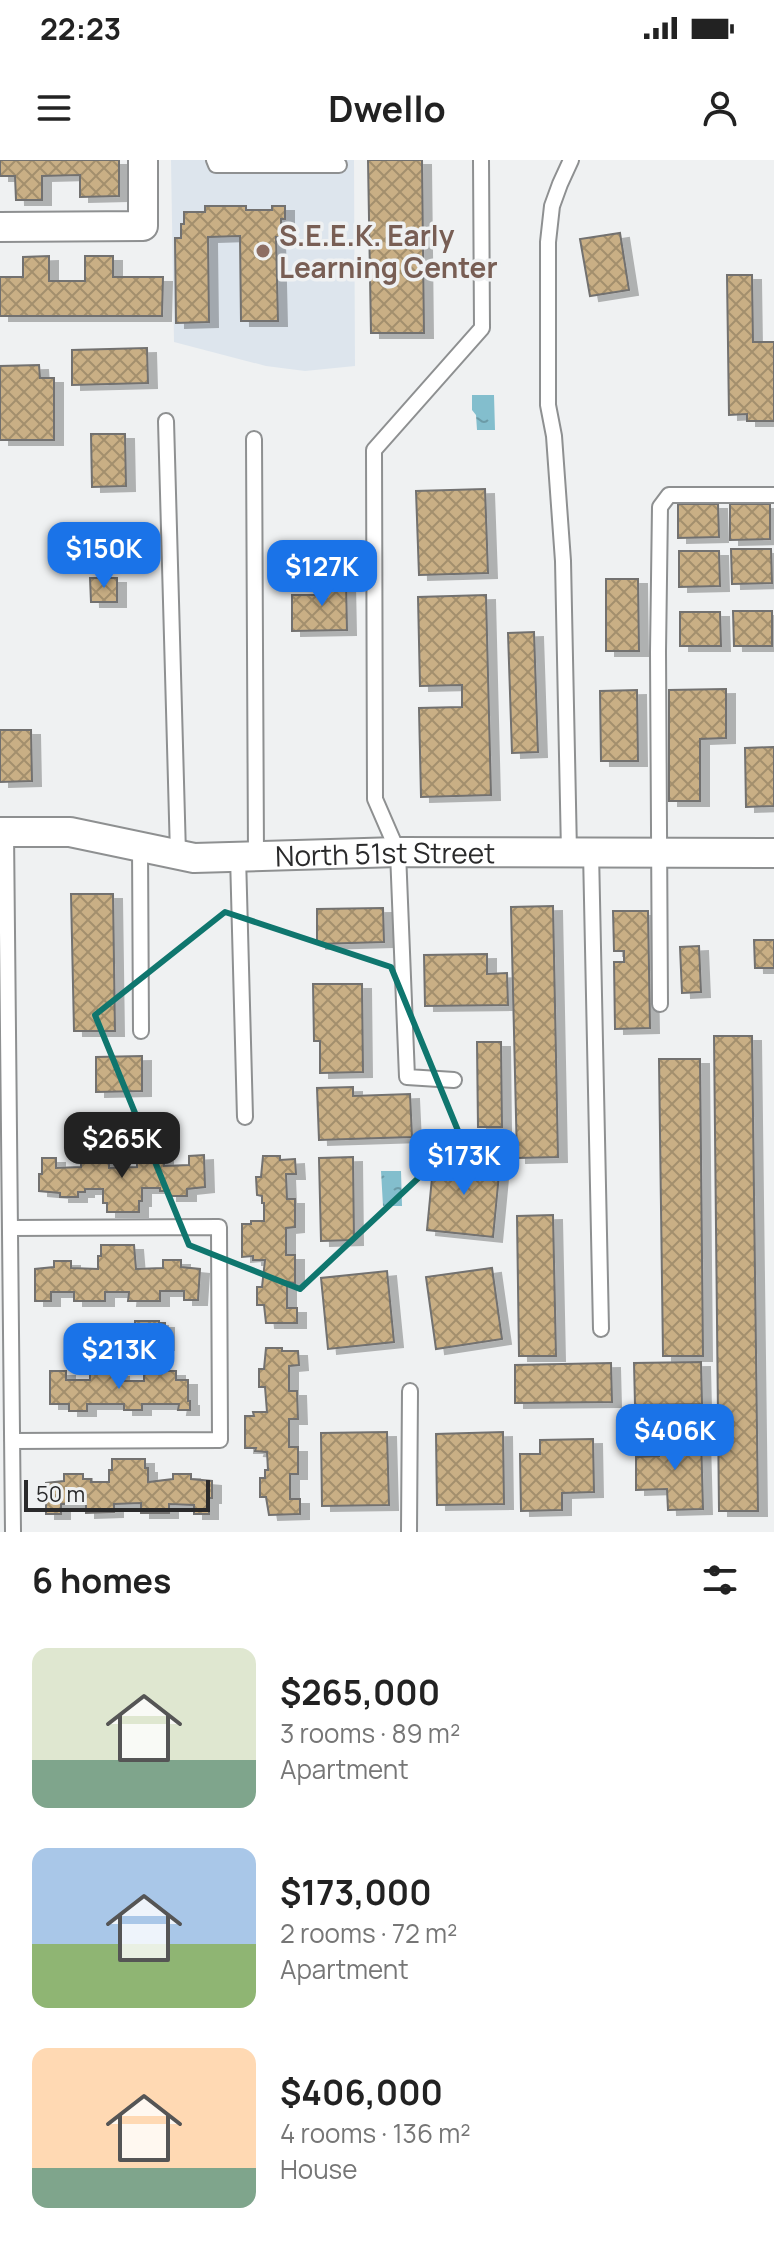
<!DOCTYPE html>
<html lang="en">
<head>
<meta charset="utf-8">
<style>
  body { margin:0; font-family:Manrope,sans-serif; background:#f6f6f6; color:#222; height:100vh; display:flex; flex-direction:column; font-size:30px; white-space:nowrap }
  * { box-sizing:border-box; margin:0 }
  p { font-size:26px; color:#767676 }
  .icon { flex:none; width:44px; height:44px; fill:none; stroke:currentColor; stroke-width:2; stroke-linecap:round; stroke-linejoin:round }
  .map { position:relative; height:1372px; overflow:hidden }
  .drawer { display:flex; flex-direction:column; background:#fff; flex:1 }
  .drawer>* { flex:none }
  .scale { position:absolute; left:24px; bottom:20px; width:186px; box-sizing:border-box; padding-left:8px; border:4px solid #2a2a2b; border-top:0; font-size:22px; line-height:28px; white-space:nowrap; color:#2a2a2b; -webkit-text-stroke:6px #eff1f2; paint-order:stroke }
  .price { position:absolute; translate:-50% -68px; padding:0 18px; border-radius:16px; background:#1a73e8; color:#fff; font-size:26px; line-height:52px; filter:drop-shadow(0 2px 4px #0008) }
  .price::after { content:''; position:absolute; left:50%; top:48px; width:24px; height:18px; margin-left:-12px; background:inherit; clip-path:polygon(0 0,100% 0,50% 100%) }
  .price.active { background:#222; color:#fff }
  ul { padding:0; list-style:none }
  li { display:flex; align-items:center; gap:24px; height:200px; padding:0 32px }
  li span { display:grid; place-items:center; flex:none; width:224px; height:160px; border-radius:16px; color:#555 }
  li>.icon { margin-inline-start:auto }
  span .icon { width:96px; height:96px; fill:#fffc; stroke-width:1 }
  li b { font-size:34px }
  h2 { display:flex; justify-content:space-between; align-items:center; height:96px; padding:0 32px; font-size:34px }
  .status { display:flex; justify-content:space-between; align-items:center; height:56px; padding:0 40px; background:#fff; direction:ltr }
  .status svg { height:22px; fill:currentColor }
  header { display:flex; justify-content:space-between; align-items:center; height:104px; padding:0 32px; background:#fff; font-size:36px; font-weight:700 }
  .map>svg:first-child { display:block }
  .built { fill:#dde5ed }
  .water { fill:url(#water-ripples) }
  .building { fill:url(#building-cross-hatch); stroke:#72716f; stroke-width:2; filter:url(#shadow) }
  .lines { fill:none; stroke-linecap:round; stroke-linejoin:round }
  .service-casing { stroke:#8e9091; stroke-width:18 }
  .minor-casing { stroke:#8e9091; stroke-width:32 }
  .service { stroke:#fff; stroke-width:14 }
  .minor { stroke:#fff; stroke-width:28 }
  .marked { fill:none; stroke:#0f766e; stroke-width:6; stroke-linejoin:round }
  .education-dot { fill:#8d6e63; stroke:#eff1f2; stroke-width:3 }
  .labels { text-anchor:middle; dominant-baseline:central; stroke-width:7; stroke-linejoin:round; paint-order:stroke }
  .education-label { font-size:28px; font-weight:bold; fill:#785e54; stroke:#eff1f2; text-anchor:start }
  .street-label { font-size:28px; fill:#2a2a2b; stroke:#eff1f2 }
</style>
</head>
<body>
<div class="status"><b>22:23</b><svg viewBox="0 0 49 12"><path d="M0 12V9h3v3zM5 12V6h3v6zM10 12V3h3v9zM15 12V0h3v12zM26 1h20v11H26zM47 4h2v5h-2z"/></svg></div>
<header><svg class="icon" aria-label="menu" viewBox="0 0 24 24"><path d="M4 6h16M4 12h16M4 18h16"/></svg>Dwello<svg class="icon" aria-label="person" viewBox="0 0 24 24"><circle cx="12" cy="8" r="4"/><path d="M4 21q1-7 8-7t8 7"/></svg></header>
<div class="map">
<svg width="774" height="1372" viewBox="0 0 774 1372">
  <defs>
    <pattern id="water-ripples" width="26" height="14" patternUnits="userSpaceOnUse" patternTransform="scale(2)"><rect width="26" height="14" fill="#83becd"/><path d="M2 4q2-2 4 0t4 0M15 11q2-2 4 0t4 0" fill="none" stroke="#6b9ba7"/></pattern>
    <pattern id="building-cross-hatch" width="8" height="8" patternUnits="userSpaceOnUse" patternTransform="scale(2)"><rect width="8" height="8" fill="#c9af85"/><path d="M0 0l8 8M0 8l8-8" fill="none" stroke="#a38f6d"/></pattern>
    <filter id="shadow"><feDropShadow dx="9" dy="5" stdDeviation="0" flood-color="#0004"/></filter>
  </defs>
  <rect width="100%" height="100%" fill="#eff1f2"/>
  <path class="built" d="M171,0H354L355,206L305,211L266,206L174,182Z"/>
  <path class="water" d="M472,235H494L495,270H477L476,255L472,250Z
    M381,1011H401L402,1046H383Z"/>
  <path class="building" d="M0,0H119V36L80,37V15L42,16V40H16L15,16H0Z
    M368,0H422L424,173H371Z
    M205,46H246V50H272V46H285V59H281V77H276L278,161H241L240,76L208,77L209,162L176,163L175,78H181V64H184V52H205Z
    M620,73L629,130L590,136L580,79Z
    M49,96V121H85V96H113V117H163L162,156H0V117H23V97Z
    M727,115H752L753,182H774V261H747V254L729,255Z
    M147,188L148,223L72,225V190Z
    M39,205L40,218H54V280H0V206Z
    M91,274H125L126,326L92,327Z
    M485,329L488,413L419,415L416,331Z
    M678,344H718L719,377L678,378Z
    M730,344H770V379L730,380Z
    M731,389H771L772,423L732,424Z
    M679,391H719L720,426L679,427Z
    M90,418H117V442H91Z
    M346,419L347,470L292,471V435H318L317,420Z
    M606,419H638L639,491H606Z
    M486,435L491,635L421,637L419,548L462,547V525L420,526L418,437Z
    M733,451H772V486H734Z
    M680,452H720L721,486H680Z
    M534,472L538,592L512,593L508,473Z
    M726,529V578L700,579V641H669V530Z
    M637,530L638,601H601L600,531Z
    M0,570H31L32,621L0,622Z
    M774,587V646L746,647L745,588Z
    M71,734H113L115,871H74Z
    M553,746L558,997L517,998L511,747Z
    M383,748L384,782L317,784V749Z
    M613,751H648L650,868L615,869L614,802H624V791H614Z
    M754,780H774V808H755Z
    M699,786L701,832L682,833L680,787Z
    M487,794V814L507,813L508,845L425,846L424,795Z
    M313,824H362L363,912L320,913V881H314Z
    M714,876H752L758,1351H719Z
    M477,882H501L502,967H478Z
    M142,896V931L96,932V897Z
    M659,899H700L703,1196H663Z
    M353,927V936L410,934L412,977L319,980L317,928Z
    M204,995L205,1027L187,1029V1036H168V1031H160V1028H142V1041H139V1052H107V1043H103V1029H85V1032H78V1037H60V1033L39,1031V1014H42V998H56V1008L81,1007V999L109,998V1008L137,1007V998L164,997V1006L189,1005V996Z
    M263,996H280V1000L295,999L296,1014H286L287,1039H295V1067L286,1068V1095H295V1123L287,1122V1148H297V1163H266L264,1145H257V1127H262L265,1100H253V1096L242,1097V1064H251V1061H264V1043H262V1036L257,1035L256,1017H261Z
    M353,997L354,1080L321,1081L319,998Z
    M434,997L500,1004L493,1077L427,1070Z
    M553,1055L556,1196H519L517,1056Z
    M101,1085H134L136,1109L163,1108V1100H181V1107L200,1109L198,1140H184V1131H160V1141H128L129,1132H105V1141H74V1132H51V1141H35V1109L54,1107V1101H71V1108L98,1109V1096H101Z
    M492,1108L502,1179L436,1189L426,1117Z
    M387,1111L394,1182L328,1189L321,1118Z
    M135,1161H159V1163H165V1185L135,1187Z
    M266,1188H282V1191H298L299,1205L289,1206V1231H297L298,1259H289V1287H298V1314H290V1339H300V1354L269,1355L266,1337H260V1318H265V1310H268L267,1292L255,1291L256,1288H245V1256H254L253,1252H267L265,1227H259V1209H264Z
    M701,1202L702,1244L635,1245L634,1203Z
    M611,1203L612,1242L515,1243V1205Z
    M50,1211H66V1220H90V1211L120,1212V1221H144V1211H176V1220H188V1241H190V1250H178L179,1244H142V1250H124V1244H87V1251H69V1244H50Z
    M387,1272L389,1345L322,1346L321,1273Z
    M503,1272L504,1344L437,1345L436,1274Z
    M701,1276L703,1349L668,1350L667,1329L636,1330V1297L659,1296L658,1277Z
    M593,1279L594,1332L562,1333V1350L521,1351L520,1294H540V1280Z
    M112,1299H145V1308H148V1322L173,1319V1314H191V1319L212,1321V1338H209V1354H194V1345L169,1344V1353H141V1343L114,1344V1352L86,1353V1344H61V1354H46V1323L64,1321V1314H83V1319H91V1322H109V1310H112Z"/>
  <g class="lines">
    <g class="service-casing">
      <path id="service" d="M214,0L216,5H339
        M166,261L178,694
        M254,279L256,695
        M6,672L13,1372
        M140,686L141,871
        M569,692L563,401L554,276L548,245V82L552,46L560,24L571,0
        M591,692L601,1169
        M238,696L245,957
        M660,844L658,492L660,347L669,335H774
        M454,920L407,917L398,692L375,639L374,290L482,168L481,0
        M10,1068L219,1067L220,1280L12,1281
        M409,1372L410,1231"/>
    </g>
    <g class="minor-casing">
      <g id="minor">
        <path d="M0,67L143,66V0"/>
        <path id="s1" d="M0,672H70L194,698L398,692L774,693"/>
      </g>
    </g>
    <use href="#service" class="service"/>
    <use href="#minor" class="minor"/>
  </g>
  <path class="marked" d="M225,752L391,807L461,978L300,1129L189,1085L95,855Z"/>
  <circle class="education-dot" cx="263" cy="91" r="8"/>
  <g class="labels">
    <g class="education-label">
      <text x="279" y="75">S.E.E.K. Early<tspan x="279" dy="32">Learning Center</tspan></text>
    </g>
    <g class="street-label">
      <text stroke="none"><textPath href="#s1" startOffset="388">North 51st Street</textPath></text>
    </g>
  </g>
</svg>
<div class="scale">50 m</div>
<b class="price" style="left:104px;top:430px">$150K</b>
<b class="price" style="left:322px;top:448px">$127K</b>
<b class="price active" style="left:122px;top:1020px">$265K</b>
<b class="price" style="left:464px;top:1037px">$173K</b>
<b class="price" style="left:119px;top:1231px">$213K</b>
<b class="price" style="left:675px;top:1312px">$406K</b>
</div>
<section class="drawer">
<h2>6 homes<svg class="icon" aria-label="filters" viewBox="0 0 24 24"><path d="M4 7h16M4 17h16"/><circle cx="9" cy="7" r="2"/><circle cx="15" cy="17" r="2"/></svg></h2>
<ul>
<li><span style="background:linear-gradient(#dfe7d0 70%,#7fa58c 0)"><svg class="icon" aria-label="home" viewBox="0 0 24 24"><path d="M3 11l9-7 9 7M6 9v11h12V9"/></svg></span><div><b>$265,000</b><p>3 rooms · 89 m²</p><p>Apartment</p></div></li>
<li><span style="background:linear-gradient(#a9c7e8 60%,#8fb573 0)"><svg class="icon" aria-label="home" viewBox="0 0 24 24"><path d="M3 11l9-7 9 7M6 9v11h12V9"/></svg></span><div><b>$173,000</b><p>2 rooms · 72 m²</p><p>Apartment</p></div></li>
<li><span style="background:linear-gradient(#ffd9b3 75%,#7fa58c 0)"><svg class="icon" aria-label="home" viewBox="0 0 24 24"><path d="M3 11l9-7 9 7M6 9v11h12V9"/></svg></span><div><b>$406,000</b><p>4 rooms · 136 m²</p><p>House</p></div></li>
</ul>
</section>
</body>
</html>
